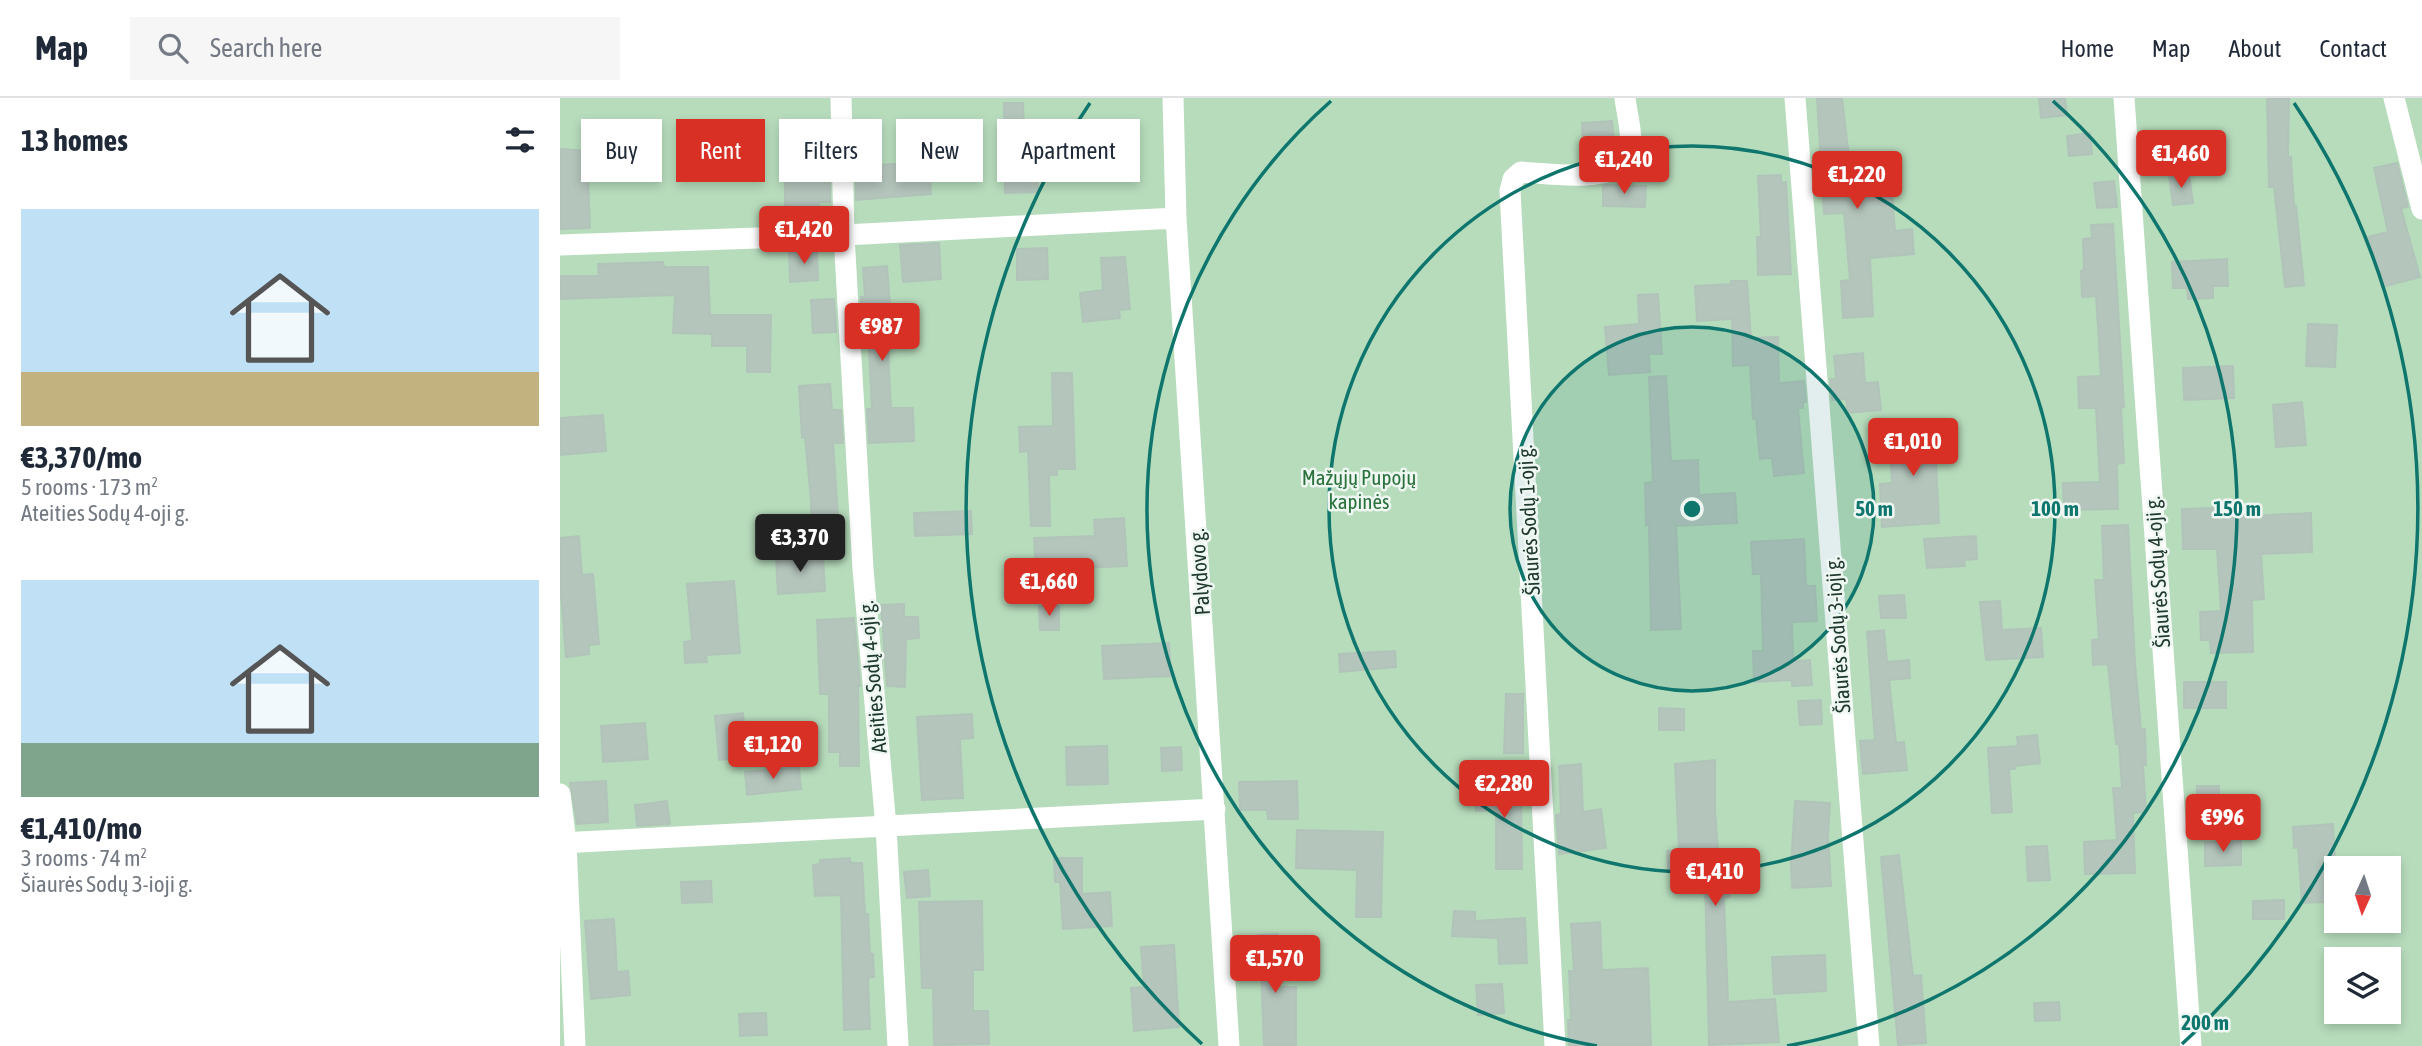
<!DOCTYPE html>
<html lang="en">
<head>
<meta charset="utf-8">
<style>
  body { margin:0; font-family:"Asap Condensed",sans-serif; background:#f6f6f7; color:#1f2937; height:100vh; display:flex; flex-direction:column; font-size:26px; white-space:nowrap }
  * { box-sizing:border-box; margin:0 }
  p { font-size:23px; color:#747a83 }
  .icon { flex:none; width:38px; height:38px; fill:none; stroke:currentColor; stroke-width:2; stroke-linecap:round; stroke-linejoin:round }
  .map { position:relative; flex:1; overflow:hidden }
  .details { display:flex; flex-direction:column; background:#fff; width:560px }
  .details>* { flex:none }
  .guide { position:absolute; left:21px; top:21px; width:665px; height:63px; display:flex; gap:14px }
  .needle { width:46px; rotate:183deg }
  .tools { position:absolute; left:1764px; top:758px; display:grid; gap:14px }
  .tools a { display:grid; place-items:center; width:77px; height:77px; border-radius:0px; background:#fff; box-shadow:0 4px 10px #0003; font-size:35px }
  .price { position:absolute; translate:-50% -60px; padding:0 16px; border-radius:7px; background:#d93025; color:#fff; font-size:23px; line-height:46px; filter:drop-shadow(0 2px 4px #0008) }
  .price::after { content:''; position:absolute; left:50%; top:42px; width:21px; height:16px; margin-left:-10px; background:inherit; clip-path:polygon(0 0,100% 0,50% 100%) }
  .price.on { background:#222; color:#fff }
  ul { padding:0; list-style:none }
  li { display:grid; align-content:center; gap:14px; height:371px; padding:0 21px }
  li span { display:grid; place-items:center; height:217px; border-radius:0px; color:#555 }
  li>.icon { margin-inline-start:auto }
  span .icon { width:126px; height:126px; fill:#fffc; stroke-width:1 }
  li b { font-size:30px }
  h2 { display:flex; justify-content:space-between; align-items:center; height:84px; padding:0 21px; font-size:30px }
  .tag { padding:0 24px; border-radius:0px; background:#fff; box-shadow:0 4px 10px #0003; font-size:24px; line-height:63px }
  .tag.on { background:#d93025; color:#fff }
  header { display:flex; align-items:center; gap:42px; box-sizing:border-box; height:98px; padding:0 35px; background:#fff; border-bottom:2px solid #e0e1e3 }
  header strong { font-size:33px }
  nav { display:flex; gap:38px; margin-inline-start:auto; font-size:24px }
  .search { width:490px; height:63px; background:#f6f6f7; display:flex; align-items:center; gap:18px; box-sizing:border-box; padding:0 24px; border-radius:0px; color:#747a83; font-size:26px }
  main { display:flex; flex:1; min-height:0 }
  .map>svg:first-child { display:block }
  .green { fill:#b7dcbc; fill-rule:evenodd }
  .building { fill:#b4c5bc; stroke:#b1c4b9; stroke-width:2 }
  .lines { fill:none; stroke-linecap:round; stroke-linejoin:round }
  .minor { stroke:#fff; stroke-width:21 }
  .ring { fill:none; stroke:#0f766e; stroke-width:3.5 }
  .labels { text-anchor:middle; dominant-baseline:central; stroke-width:5; stroke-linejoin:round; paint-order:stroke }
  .park-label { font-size:21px; fill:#2a713c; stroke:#eff7f2 }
  .street-label { font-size:21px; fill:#203a2f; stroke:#eff7f2 }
  .centre { fill:#0f766e; stroke:#eff7f2; stroke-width:3.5 }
  .ring-label { font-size:21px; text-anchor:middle; font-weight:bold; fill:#0f766e; stroke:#eff7f2; stroke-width:5; stroke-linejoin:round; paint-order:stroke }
</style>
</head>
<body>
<header>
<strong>Map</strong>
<div class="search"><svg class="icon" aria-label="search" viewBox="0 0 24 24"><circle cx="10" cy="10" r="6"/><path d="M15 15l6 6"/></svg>Search here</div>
<nav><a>Home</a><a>Map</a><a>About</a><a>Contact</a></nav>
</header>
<main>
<section class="details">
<h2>13 homes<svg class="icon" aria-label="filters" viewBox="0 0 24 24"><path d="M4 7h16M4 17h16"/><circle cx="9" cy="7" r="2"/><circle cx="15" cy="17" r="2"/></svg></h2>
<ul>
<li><span style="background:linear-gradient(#bfe0f5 75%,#c2b280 0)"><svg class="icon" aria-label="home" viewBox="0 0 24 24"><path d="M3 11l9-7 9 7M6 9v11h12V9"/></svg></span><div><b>€3,370/mo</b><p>5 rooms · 173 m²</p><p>Ateities Sodų 4-oji g.</p></div></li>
<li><span style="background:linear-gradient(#bfe0f5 75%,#7fa58c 0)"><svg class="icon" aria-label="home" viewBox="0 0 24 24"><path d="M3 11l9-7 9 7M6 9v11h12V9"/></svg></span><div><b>€1,410/mo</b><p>3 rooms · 74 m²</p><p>Šiaurės Sodų 3-ioji g.</p></div></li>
</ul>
</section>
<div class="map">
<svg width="1862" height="948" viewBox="0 0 1862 948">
  <rect width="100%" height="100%" fill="#deeae3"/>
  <path class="green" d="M0,0H1862V948H0ZM1776,770H1829V822H1776ZM1776,861H1829V914H1776Z"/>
  <path class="building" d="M1257,0H1282L1292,85L1331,82L1335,133L1352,131L1354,156L1310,160L1313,218L1283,220L1281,183L1290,182L1284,115L1264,116Z
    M1479,0H1505L1507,17L1481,20Z
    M1707,0H1729L1728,59H1731L1734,108H1736L1744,187L1725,189L1714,89H1709Z
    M444,5H463L465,60H476L478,94L445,95Z
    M1052,23L1054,46L1023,48L1022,25Z
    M1530,35L1532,56L1509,58L1507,38Z
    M78,39L79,67L41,68L40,41Z
    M149,44L150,69L127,70L125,46Z
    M1,51L27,53L30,130L0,131Z
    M1837,65L1848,109L1841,110L1860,179L1822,189L1808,139L1828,134L1814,70Z
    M335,66L336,79L370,77L371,96L296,102V68Z
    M1629,76L1633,105L1613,107L1609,78Z
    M270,77V104H258L259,109L225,110V78Z
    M1221,77V85L1226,84L1231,176L1198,177L1197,139H1201L1198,78Z
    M1554,83L1557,109L1537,110L1534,85Z
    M1046,87L1086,88L1085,109L1043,108V88Z
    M1553,126L1564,309H1561L1564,365L1557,366L1558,411L1504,412L1503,385L1540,384L1536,310H1519L1518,279L1541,278L1536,198L1522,199L1521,173L1524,172L1523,141L1532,140L1531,127Z
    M379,145L381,181L343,184L340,147Z
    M487,150L488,181L457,182V151Z
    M257,151L258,182L230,184L229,153Z
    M565,159L570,211L559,212L560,220L523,224L520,195L543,192L541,160Z
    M1667,161L1668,188H1653V200L1628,201L1627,190H1613L1612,164Z
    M103,164L104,169H148L150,217H211L210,274H187V248H152V236L113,235L115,197L0,201V178H39L38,166Z
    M327,168L332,233H327L331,310H353L354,343L309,345L307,311H312L308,232H303L301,199H305L303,170Z
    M1171,183H1187L1191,240L1218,239L1219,285L1244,283L1246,304H1243V310H1238L1244,375L1214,378L1212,360L1200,361L1196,321H1193L1190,267L1173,268L1172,221L1137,223L1135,188L1171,186Z
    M1098,196L1102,256H1089L1090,274L1049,277L1045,229L1079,226L1078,197Z
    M274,201L276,234L253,235L251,202Z
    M1748,226L1777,227L1775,269L1746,268Z
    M1303,255L1305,285L1318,284L1321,312L1288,315L1286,301L1272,302L1270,281H1276L1274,258Z
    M1673,268L1674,300L1624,302L1623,270Z
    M492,275H512L515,371H497V377H489L490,428H471L468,353L460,354L459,329L493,328Z
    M1106,278L1111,363L1138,362L1139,397L1175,395L1177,425L1116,428L1121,531L1091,532L1089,427H1086L1085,385L1093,384L1089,279Z
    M270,286L272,312H281L283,345H273L280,446L252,447L251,403L245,339L242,340L239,288Z
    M1742,304L1746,347L1716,349L1713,307Z
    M43,317L46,353L0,357V320Z
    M1369,331V333H1381V339H1388L1389,363L1376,364L1379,425L1322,429L1320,386L1332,385L1329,333Z
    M1688,409L1689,418L1751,415L1752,454L1701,456L1704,501L1692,502L1693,554L1651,555L1650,542H1641L1640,514L1661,513L1657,451H1623L1622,411Z
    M411,413L412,436L355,438L354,415Z
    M564,420L567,468L476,472L474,440L535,438L534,422Z
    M1568,427L1575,565L1581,632L1585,631L1586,667H1583L1586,714L1573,715L1575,775L1525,776L1524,744L1557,742L1553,690H1562L1559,646H1556L1548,566L1533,567L1532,542L1539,541L1535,482H1544L1542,428Z
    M19,438L22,477L33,476L39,546L29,547V556L6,559L0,485V440Z
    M1416,438L1417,461L1404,462L1405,468L1367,470L1364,441Z
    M1244,441L1246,488H1255L1257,523L1232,524L1233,563L1250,562L1252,587L1232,588V582L1194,584L1193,553H1203L1201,476H1193L1191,444Z
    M263,457L265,493L218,496L216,460Z
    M174,483L180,555L146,557L147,564L125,565L124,544L132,543L127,486Z
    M1344,497L1346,520H1321L1319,498Z
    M1440,503L1442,532L1481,530L1483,559L1426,562L1420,504Z
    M344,506V519H358L359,540L346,541L345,589L327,588L321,507Z
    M479,508H499V532H480Z
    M294,520L300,588H298L299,668H280V654H269V596H260L257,522Z
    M1324,532L1327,564L1349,562L1350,580L1329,582L1336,645L1344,644L1347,672L1303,676L1300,643L1315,642L1307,534Z
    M609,545L611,578L544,581L542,548Z
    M835,553L836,569L780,574L779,556Z
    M1624,584H1666V610H1624Z
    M946,596H963V655H944Z
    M1261,602L1262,626L1240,627L1238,603Z
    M1099,610L1124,611V632H1099Z
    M183,615L187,659L159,662L155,618Z
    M412,616L413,640L400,641L403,700L362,702L357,619Z
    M85,625L88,661L43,664L41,628Z
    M1477,637L1480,665L1455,668V671H1449L1452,714L1432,715L1428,650L1458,648L1457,639Z
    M547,648L548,686L507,687L506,649Z
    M621,649L622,672L602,673L601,650Z
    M1155,662V712L1159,764H1169L1170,799L1164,800L1168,904L1215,901L1219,944L1149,947L1145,783L1138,784L1137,771L1108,772L1107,753L1119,752L1115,666Z
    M1021,666L1023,714L1041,711L1046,750L999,756L996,717L1001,716L999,668Z
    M239,669L241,691L187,697L185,674Z
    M46,683L48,724L17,726L10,685Z
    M737,683L738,721H708L707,712H680L679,684Z
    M961,683L962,771H936V712L916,713L915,685Z
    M1637,688H1659V711H1637Z
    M107,703L110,726L77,728L75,707Z
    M1235,703L1270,705L1268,739L1271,788L1232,790L1231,766Z
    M1773,726L1775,763L1763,764L1765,804L1742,805L1738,749L1734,750L1733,729Z
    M737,732L823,734L821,819H796L797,772L736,770Z
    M1681,743V767L1645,768V744Z
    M1487,748L1490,782L1468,783L1466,749Z
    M1339,757L1353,878L1361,877L1366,945L1338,947L1321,759Z
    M290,760V765H302L305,816H308L310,856H313L314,879L308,880L310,931L284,932L281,797L255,798L253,767L260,766V762Z
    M494,760H522V796L550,794L552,828L503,831L500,784H495Z
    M368,772L370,798L347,800L344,774Z
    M151,783L152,804L122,805L121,784Z
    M1724,802V821H1693V803Z
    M422,803L423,872H413V913H428L429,946L374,947L373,890H362L359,804Z
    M894,813L915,814V823L965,820L967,865L939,866L938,840L892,838Z
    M54,821L57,874L68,873L70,897L31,901L25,823Z
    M1040,824L1042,872L1088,870L1091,948H1009L1008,922H1011L1009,873H1014L1011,826Z
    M718,836L720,889H736V948H704L701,872L699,866L691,867L690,847H699L698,837Z
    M614,847L619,929L574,933L571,890L584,889L581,849Z
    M1265,857L1266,893L1214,896L1212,859Z
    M942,886L944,915L918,917L916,887Z
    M1499,904L1500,922L1475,923L1474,905Z
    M206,915L207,937L180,938L179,916Z"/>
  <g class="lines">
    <path class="minor" d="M281,0L284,137L303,471L326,729L338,948
      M613,0L616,120L669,948
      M1235,0L1309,948
      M1564,0L1631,948
      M1834,0L1862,111
      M0,147L284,137L616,120
      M0,696L6,745L15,948
      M0,745L655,711
      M995,948L950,93L953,81L961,74C987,75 1064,88 1070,54C1073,37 1067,17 1065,0"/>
  </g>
  <circle cx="1132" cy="411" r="182" fill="#0f766e" fill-opacity=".12"/>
  <g class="ring">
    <circle cx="1132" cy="411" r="182"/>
    <circle cx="1132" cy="411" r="363"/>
    <path d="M1037 948A545 545 0 0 1 771 3M1493 3A545 545 0 0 1 1227 948"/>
    <path d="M642 946A726 726 0 0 1 530 5M1734 5A726 726 0 0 1 1622 946"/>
  </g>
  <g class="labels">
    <g class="park-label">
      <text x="799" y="379">Mažųjų Pupojų<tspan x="799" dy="24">kapinės</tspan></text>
    </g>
    <g class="street-label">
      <text transform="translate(968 422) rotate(-93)">Šiaurės Sodų 1-oji g.</text>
      <text transform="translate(639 474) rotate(-94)">Palydovo g.</text>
      <text transform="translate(1597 474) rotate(-94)">Šiaurės Sodų 4-oji g.</text>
      <text transform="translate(1277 537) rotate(-94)">Šiaurės Sodų 3-ioji g.</text>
      <text transform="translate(312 579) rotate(-95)">Ateities Sodų 4-oji g.</text>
    </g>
  </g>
  <circle cx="1132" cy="411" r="10" class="centre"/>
  <g class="ring-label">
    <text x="1314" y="418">50 m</text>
    <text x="1495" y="418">100 m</text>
    <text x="1677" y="418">150 m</text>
    <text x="1645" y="932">200 m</text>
  </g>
</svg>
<div class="tools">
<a><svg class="needle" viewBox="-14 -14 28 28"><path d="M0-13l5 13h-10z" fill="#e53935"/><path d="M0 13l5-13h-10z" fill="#747a83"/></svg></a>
<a><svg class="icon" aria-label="layers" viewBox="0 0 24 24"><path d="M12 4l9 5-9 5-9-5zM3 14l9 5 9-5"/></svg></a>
</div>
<b class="price" style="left:1621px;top:92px">€1,460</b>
<b class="price" style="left:1064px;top:98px">€1,240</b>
<b class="price" style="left:1297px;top:113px">€1,220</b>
<b class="price" style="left:244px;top:168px">€1,420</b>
<b class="price" style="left:322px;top:265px">€987</b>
<b class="price" style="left:1353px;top:380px">€1,010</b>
<b class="price on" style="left:240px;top:476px">€3,370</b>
<b class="price" style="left:489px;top:520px">€1,660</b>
<b class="price" style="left:213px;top:683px">€1,120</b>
<b class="price" style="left:944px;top:722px">€2,280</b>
<b class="price" style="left:1663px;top:756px">€996</b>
<b class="price" style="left:1155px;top:810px">€1,410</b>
<b class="price" style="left:715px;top:897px">€1,570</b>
<div class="guide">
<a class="tag">Buy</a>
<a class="tag on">Rent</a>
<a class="tag">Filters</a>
<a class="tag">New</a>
<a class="tag">Apartment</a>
</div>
</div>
</main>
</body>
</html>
